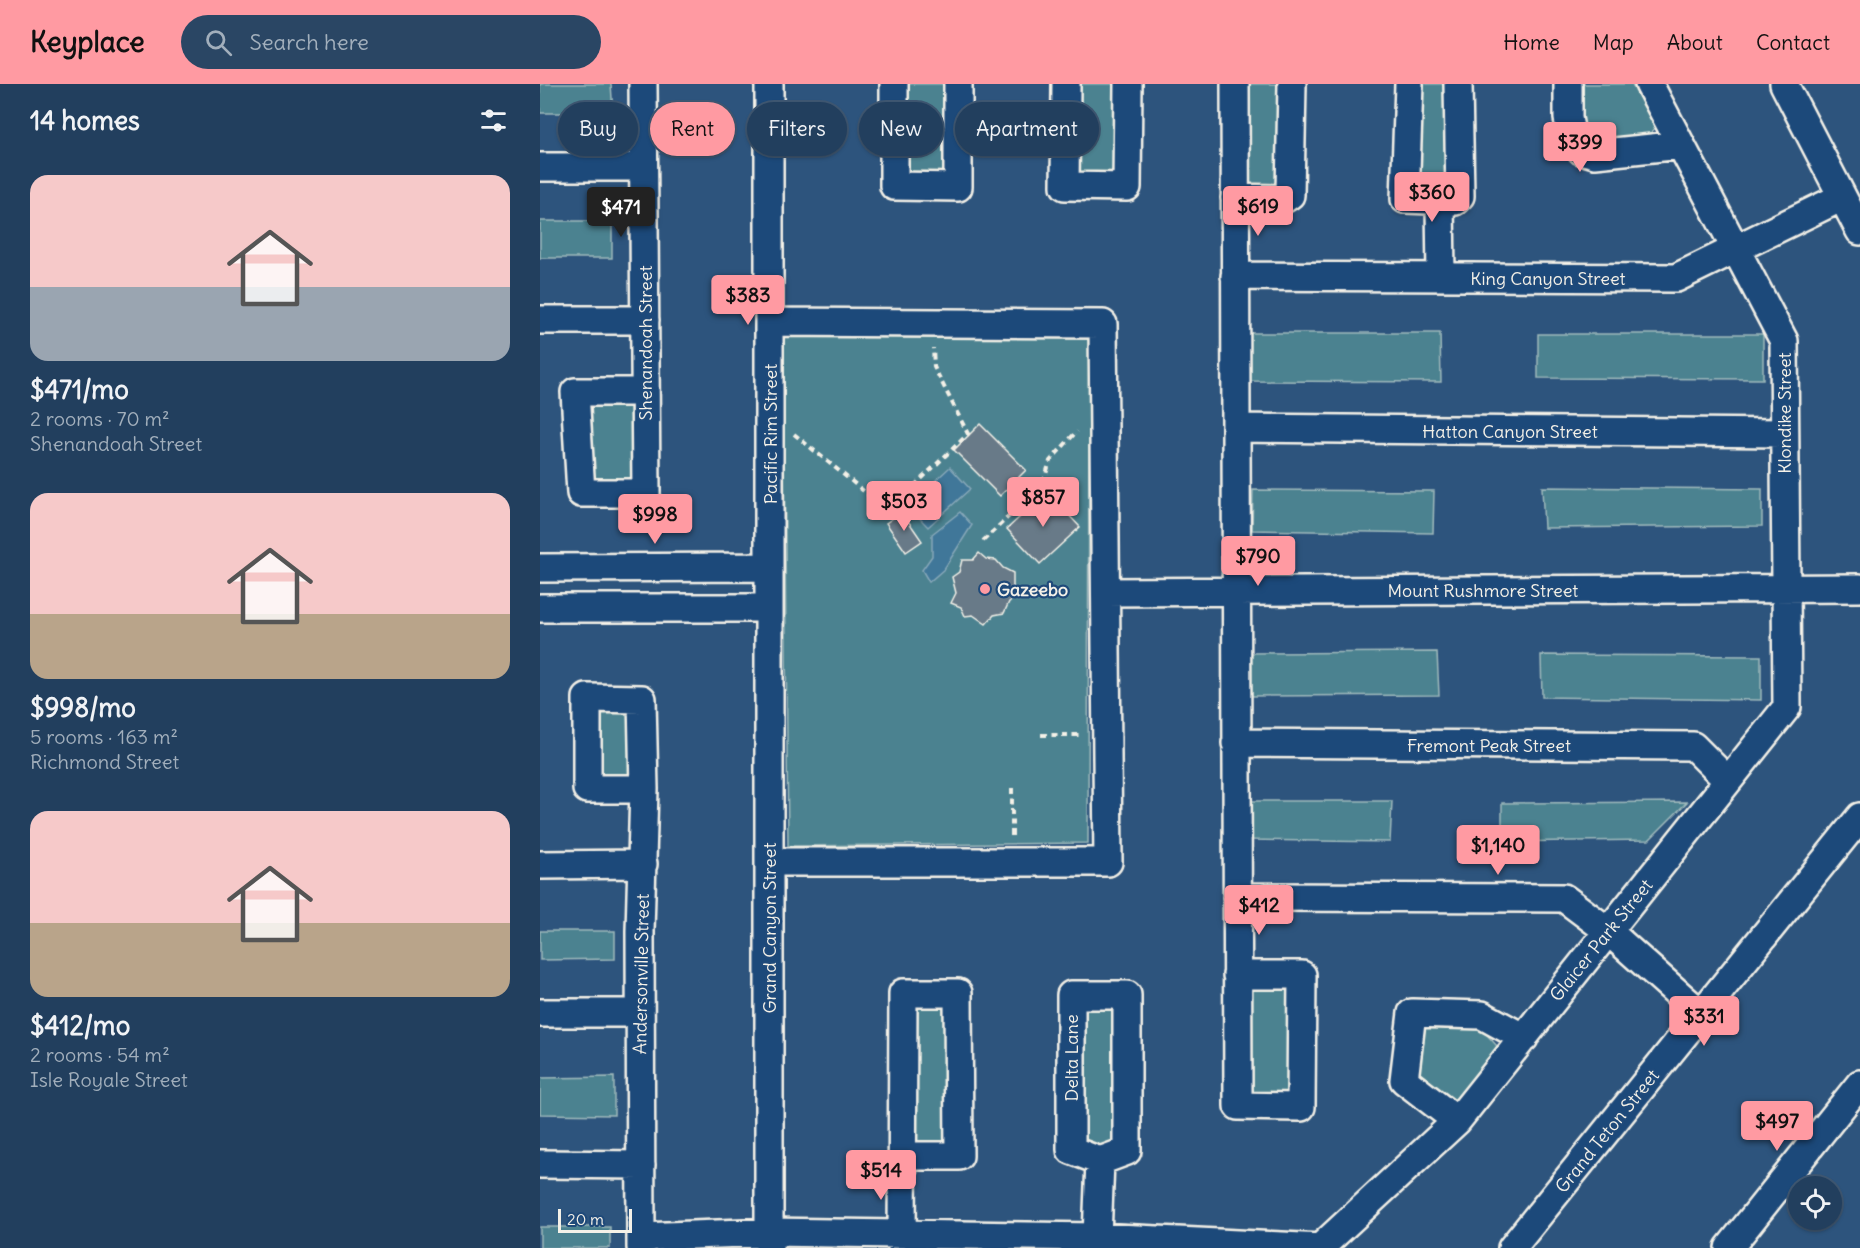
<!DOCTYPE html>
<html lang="en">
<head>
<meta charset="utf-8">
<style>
  body { margin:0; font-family:Delius,sans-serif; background:#2a4664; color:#f1f3f6; height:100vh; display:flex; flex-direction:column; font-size:22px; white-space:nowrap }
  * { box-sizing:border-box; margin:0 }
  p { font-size:20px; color:#a2afbc }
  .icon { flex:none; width:33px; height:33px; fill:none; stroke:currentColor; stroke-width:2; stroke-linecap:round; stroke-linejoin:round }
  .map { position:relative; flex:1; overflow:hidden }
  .drawer { display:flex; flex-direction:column; background:#223f5e; width:540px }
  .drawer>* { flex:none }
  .guide { position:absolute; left:18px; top:18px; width:570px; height:54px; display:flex; gap:12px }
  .controls { position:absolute; left:1248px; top:1092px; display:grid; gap:12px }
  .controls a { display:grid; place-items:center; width:54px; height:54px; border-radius:50%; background:#223f5e; box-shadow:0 2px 4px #0004,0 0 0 2px #3f5873; font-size:30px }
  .scale { position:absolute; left:18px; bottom:15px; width:74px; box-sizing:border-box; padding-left:6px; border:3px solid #f4f1e8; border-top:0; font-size:16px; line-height:21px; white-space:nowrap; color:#f4f1e8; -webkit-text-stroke:4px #1f4a7a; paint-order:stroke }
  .price { position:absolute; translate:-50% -51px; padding:0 14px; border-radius:6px; background:#ff9aa2; color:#111; font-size:20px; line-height:39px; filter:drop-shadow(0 2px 3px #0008) }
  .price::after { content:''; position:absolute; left:50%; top:36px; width:18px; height:14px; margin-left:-9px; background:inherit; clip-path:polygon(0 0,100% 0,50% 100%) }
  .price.on { background:#222; color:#fff }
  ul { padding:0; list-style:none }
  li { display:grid; align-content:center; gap:12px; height:318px; padding:0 30px }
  li span { display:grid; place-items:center; height:186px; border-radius:18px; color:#555 }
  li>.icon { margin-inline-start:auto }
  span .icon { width:108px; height:108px; fill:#fffc; stroke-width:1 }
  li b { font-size:26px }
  h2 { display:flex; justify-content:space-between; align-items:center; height:72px; padding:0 30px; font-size:26px }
  .pill { padding:0 21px; border-radius:27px; background:#223f5e; box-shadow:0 2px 4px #0004,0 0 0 2px #3f5873; font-size:21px; line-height:54px }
  .pill.on { background:#ff9aa2; color:#111 }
  header { display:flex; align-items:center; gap:36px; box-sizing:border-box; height:84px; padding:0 30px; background:#ff9aa2; color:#111 }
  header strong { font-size:28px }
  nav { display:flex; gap:33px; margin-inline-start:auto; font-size:21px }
  .search { width:420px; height:54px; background:#2a4664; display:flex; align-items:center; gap:15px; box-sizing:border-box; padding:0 21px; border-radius:33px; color:#a2afbc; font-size:22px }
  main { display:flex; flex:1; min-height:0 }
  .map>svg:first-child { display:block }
  .green { fill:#4c8290; stroke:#a0babc; stroke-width:1.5 }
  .water { fill:#3f7799; stroke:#87a8b9; stroke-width:1.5 }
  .building { fill:#677a88; stroke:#f4f1e8; stroke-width:1.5 }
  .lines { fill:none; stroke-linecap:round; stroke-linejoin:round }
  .minor-casing { stroke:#f4f1e8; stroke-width:32 }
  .path { stroke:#f4f1e8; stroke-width:4; stroke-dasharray:6 4.5; stroke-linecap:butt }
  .minor { stroke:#1f4a7a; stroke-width:27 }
  .poi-dot { fill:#ff9aa2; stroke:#1f4a7a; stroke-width:2 }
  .labels { text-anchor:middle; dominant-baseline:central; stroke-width:4.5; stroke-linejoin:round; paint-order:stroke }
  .street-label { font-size:18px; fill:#f4f1e8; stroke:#1f4a7a }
  .poi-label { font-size:18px; font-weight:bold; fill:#f4f1e8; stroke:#1f4a7a; text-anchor:start }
</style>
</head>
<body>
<header>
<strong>Keyplace</strong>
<div class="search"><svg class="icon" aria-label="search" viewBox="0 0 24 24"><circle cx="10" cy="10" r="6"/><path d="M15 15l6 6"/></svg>Search here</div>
<nav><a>Home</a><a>Map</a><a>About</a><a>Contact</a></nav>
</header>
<main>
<section class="drawer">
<h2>14 homes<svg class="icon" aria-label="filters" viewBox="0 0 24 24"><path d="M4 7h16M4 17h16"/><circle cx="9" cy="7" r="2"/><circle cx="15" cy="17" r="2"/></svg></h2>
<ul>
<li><span style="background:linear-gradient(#f6c9c9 60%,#9aa5b1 0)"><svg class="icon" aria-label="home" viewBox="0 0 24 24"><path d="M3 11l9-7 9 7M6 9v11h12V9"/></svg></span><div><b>$471/mo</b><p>2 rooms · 70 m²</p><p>Shenandoah Street</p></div></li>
<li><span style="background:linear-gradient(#f6c9c9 65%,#b9a48a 0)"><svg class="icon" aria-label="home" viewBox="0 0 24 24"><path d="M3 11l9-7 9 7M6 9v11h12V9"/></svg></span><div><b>$998/mo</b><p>5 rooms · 163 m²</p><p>Richmond Street</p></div></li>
<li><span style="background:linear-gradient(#f6c9c9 60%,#b9a48a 0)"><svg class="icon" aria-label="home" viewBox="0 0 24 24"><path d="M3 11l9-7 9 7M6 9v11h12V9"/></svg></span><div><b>$412/mo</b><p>2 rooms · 54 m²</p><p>Isle Royale Street</p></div></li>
</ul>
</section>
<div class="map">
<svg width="1320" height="1164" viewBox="0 0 1320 1164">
  <rect width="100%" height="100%" fill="#2d547d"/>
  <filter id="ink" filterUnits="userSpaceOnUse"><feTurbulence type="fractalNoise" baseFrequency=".0167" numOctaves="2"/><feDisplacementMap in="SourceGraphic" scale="12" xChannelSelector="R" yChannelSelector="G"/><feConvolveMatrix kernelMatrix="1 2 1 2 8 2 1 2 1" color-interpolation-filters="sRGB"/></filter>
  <g filter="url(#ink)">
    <path class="green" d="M0,0H71L73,29H0Z
      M364,0H411V92L362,90Z
      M535,0H577V91L534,95Z
      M702,0H743L742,106L700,105Z
      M876,0H908L912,110H870Z
      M1040,0H1092L1116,41L1106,57L1049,61L1038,44Z
      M0,137H72V174H0Z
      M243,248L549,251L548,759L248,762Z
      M708,249H900L901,298L705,297Z
      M998,250H1223V295L998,294Z
      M90,319L94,398L46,399V320Z
      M1002,403L1222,405V442L1004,444Z
      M713,406L894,407L893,449L712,446Z
      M897,568L899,611L709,612L710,569Z
      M1001,571L1221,572V616L1002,613Z
      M50,617L97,618L102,702L52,701Z
      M710,717H852L850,758L710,756Z
      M1147,718L1109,756L962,758V719Z
      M0,847H75V875L0,876Z
      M704,902H756L754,1012H704Z
      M366,913L413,914L412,1068L368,1067Z
      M582,916L583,1062L559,1072L535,1063L538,917Z
      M881,937L940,943L957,962L914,1020L873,993Z
      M74,993V1031L0,1030V994Z
      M0,1143H70V1164H0Z"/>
    <path class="water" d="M410,383L430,405L388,443L368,422Z
      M420,428L432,441L404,485L389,498L382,486L392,472V450Z"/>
    <path class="building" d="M440,340L486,386L460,412L414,366Z
      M507,408L540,443L500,480L467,445Z
      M362,428L382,457L366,468L346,439Z
      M439,469L446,475L456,476L463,484L473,489V502L478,512L469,518L464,529L454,531L446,540L433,531L425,532L421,523L411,519L416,509L412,493L419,488L422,476H433Z"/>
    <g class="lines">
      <g class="minor-casing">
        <path id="minor" d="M103,0L106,409H41L35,308H105
          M229,0V1164
          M354,0V102L418,103V0
          M526,0L525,102L587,103L588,0
          M695,0L698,1022L761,1023L762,891H697
          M869,0L865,115L915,117L920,112L918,0
          M1028,0V34L1032,55L1041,66L1055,70L1141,61
          M1244,0L1320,147
          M0,83H103
          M695,114L744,115L750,111L752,0
          M900,117L901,193
          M695,192L1136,194L1302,113
          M0,236H105
          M696,344L1244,349
          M0,484L229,483
          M566,508L1320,504
          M0,524H229
          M696,659L1153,662L1188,697
          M229,778H568L563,240L230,238
          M0,781L103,780
          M697,813L1024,814L1068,847L1161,930
          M531,911H587V1067L560,1077L531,1066Z
          M0,929H100
          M917,1037L864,996L872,929L942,931L984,954
          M0,1080L101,1081
          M101,1153L229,1148L557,1153L782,1164
          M557,1153L560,1077
          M781,1163L917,1037L1247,623L1244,257L1109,0
          M101,1164L100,847L104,705L102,615L47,614V705H104
          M362,1164L363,909H418L419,1072H364
          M972,1164L1320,733
          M1189,1164L1320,1000"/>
      </g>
      <path class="path" d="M254,350L348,427L428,350L394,283L393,264
        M443,457L503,400L510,377L537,347
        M501,651H542
        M472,704V753"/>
      <use href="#minor" class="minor"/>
    </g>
  </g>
  <circle class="poi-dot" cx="445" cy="505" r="6"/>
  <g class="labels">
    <g class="street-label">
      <text x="1008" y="194">King Canyon Street</text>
      <text transform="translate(105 259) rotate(-90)">Shenandoah Street</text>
      <text transform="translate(1244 329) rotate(-90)">Klondike Street</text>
      <text x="970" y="347">Hatton Canyon Street</text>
      <text transform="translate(230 350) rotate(-90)">Pacific Rim Street</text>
      <text x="943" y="506">Mount Rushmore Street</text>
      <text x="949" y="661">Fremont Peak Street</text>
      <text transform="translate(229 844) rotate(-90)">Grand Canyon Street</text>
      <text transform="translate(1061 856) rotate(-51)">Glaicer Park Street</text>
      <text transform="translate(101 890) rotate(-89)">Andersonville Street</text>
      <text transform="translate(531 974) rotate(-90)">Delta Lane</text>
      <text transform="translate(1067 1047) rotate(-51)">Grand Teton Street</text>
    </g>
    <g class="poi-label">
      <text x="457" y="505">Gazeebo</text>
    </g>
  </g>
</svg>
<div class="controls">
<a><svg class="icon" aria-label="locate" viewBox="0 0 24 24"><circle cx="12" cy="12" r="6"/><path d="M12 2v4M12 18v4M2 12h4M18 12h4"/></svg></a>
</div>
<div class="scale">20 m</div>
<b class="price" style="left:1040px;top:89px">$399</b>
<b class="price" style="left:892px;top:139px">$360</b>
<b class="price" style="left:718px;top:153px">$619</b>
<b class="price on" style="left:81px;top:154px">$471</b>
<b class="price" style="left:208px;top:242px">$383</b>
<b class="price" style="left:503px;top:444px">$857</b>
<b class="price" style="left:364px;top:448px">$503</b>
<b class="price" style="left:115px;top:461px">$998</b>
<b class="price" style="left:718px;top:503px">$790</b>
<b class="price" style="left:958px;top:792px">$1,140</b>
<b class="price" style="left:719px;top:852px">$412</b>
<b class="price" style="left:1164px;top:963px">$331</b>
<b class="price" style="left:1237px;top:1068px">$497</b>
<b class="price" style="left:341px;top:1117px">$514</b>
<div class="guide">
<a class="pill">Buy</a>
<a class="pill on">Rent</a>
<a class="pill">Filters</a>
<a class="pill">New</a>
<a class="pill">Apartment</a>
</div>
</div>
</main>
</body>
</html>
